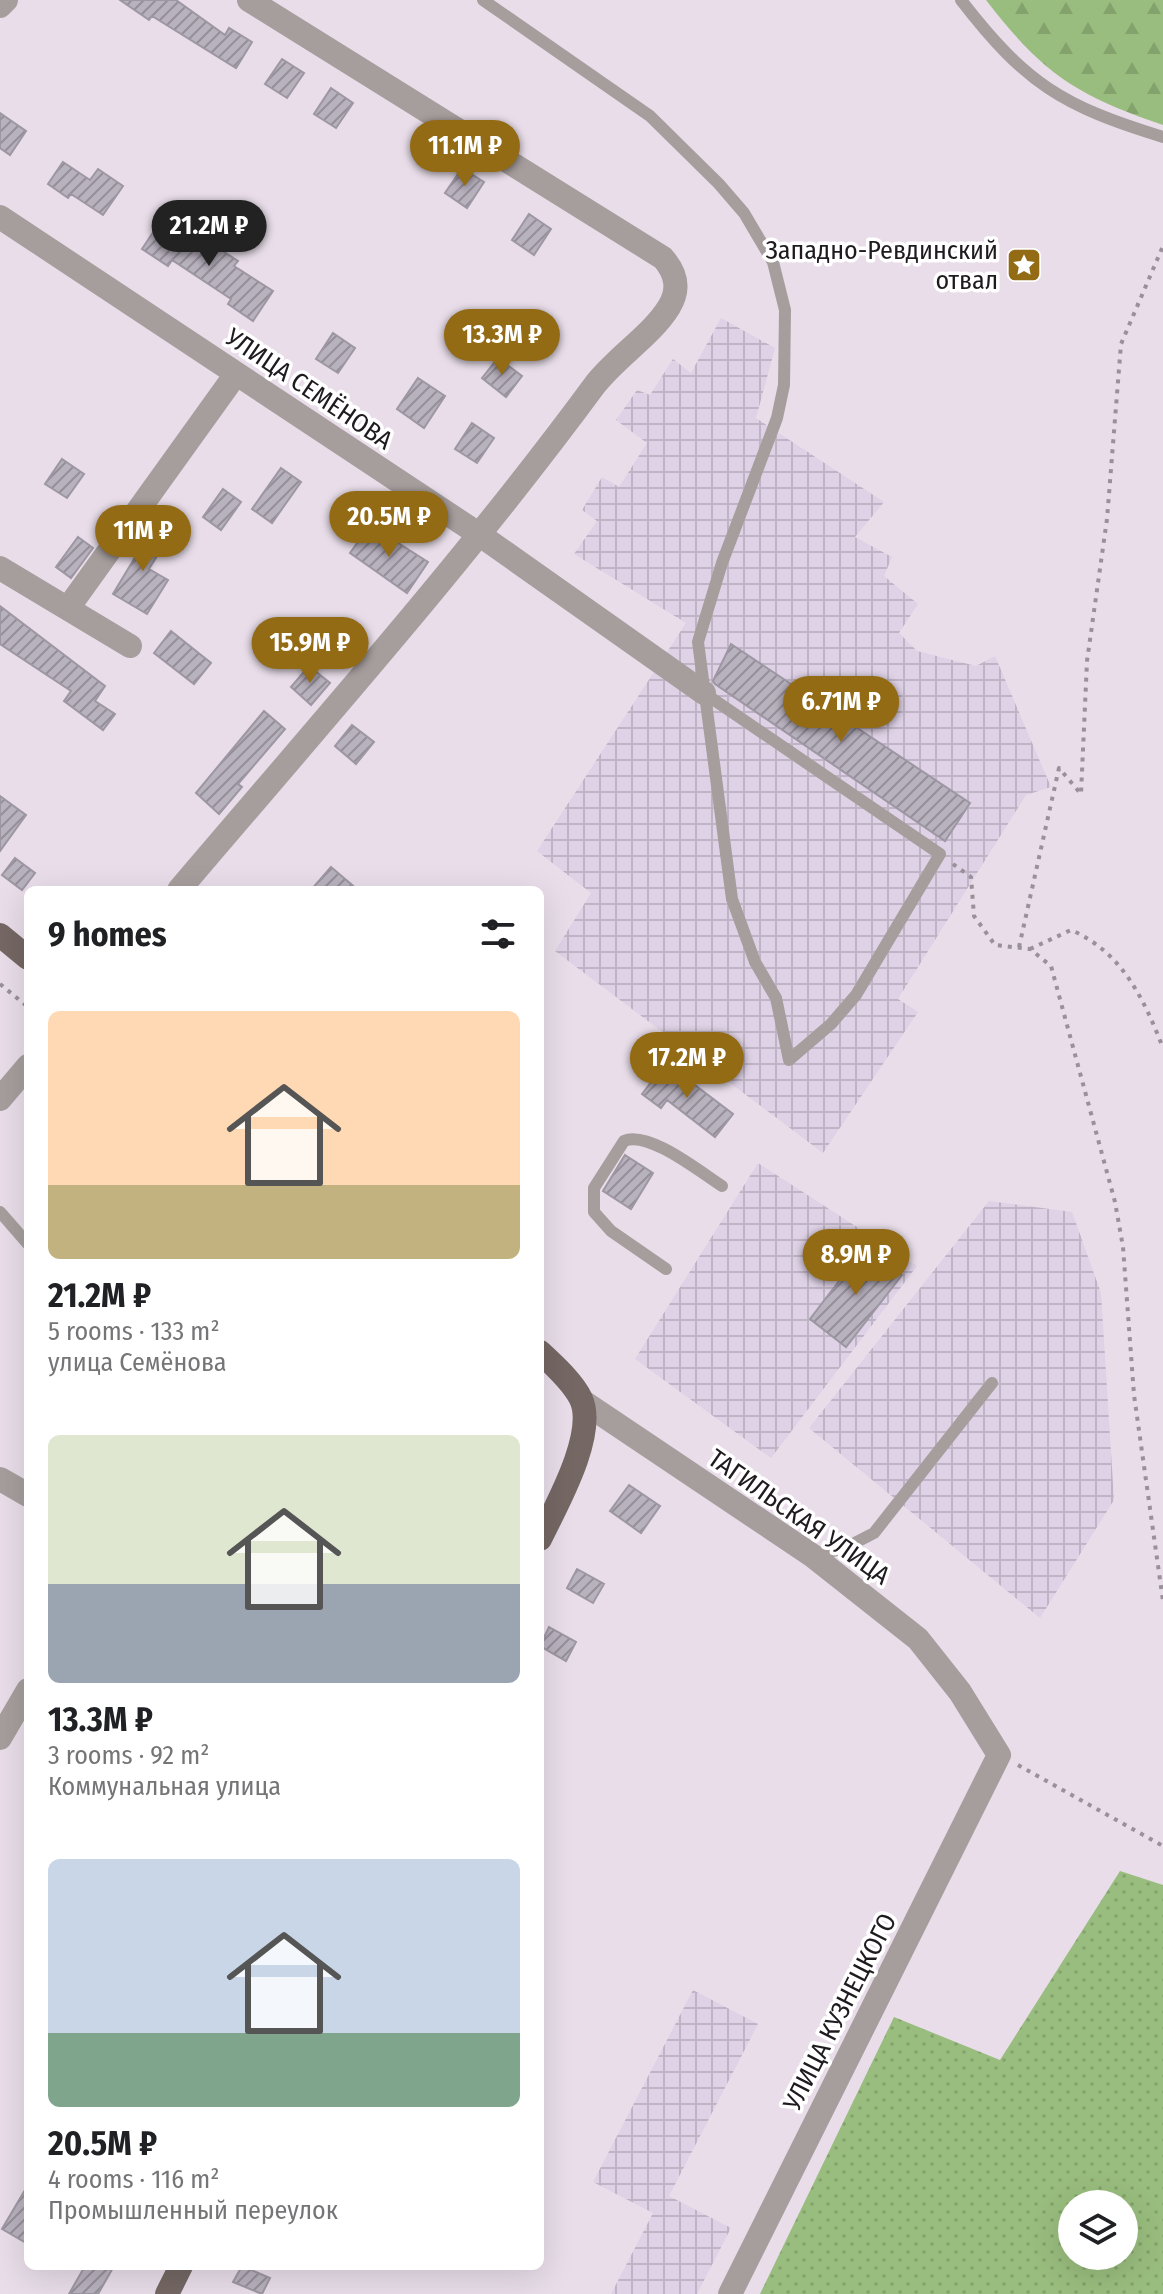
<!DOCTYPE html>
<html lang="en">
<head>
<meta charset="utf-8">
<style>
  body { margin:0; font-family:"Fira Sans Condensed",sans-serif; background:#f2f2f2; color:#202124; height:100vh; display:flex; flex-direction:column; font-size:30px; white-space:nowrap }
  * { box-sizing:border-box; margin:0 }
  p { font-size:26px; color:#757577 }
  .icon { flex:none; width:44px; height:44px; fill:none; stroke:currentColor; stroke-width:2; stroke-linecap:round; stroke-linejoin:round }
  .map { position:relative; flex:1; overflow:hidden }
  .details { position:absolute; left:24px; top:886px; width:520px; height:1384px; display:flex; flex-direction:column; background:#fff; border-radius:12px; box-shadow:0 8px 32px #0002 }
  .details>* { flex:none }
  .buttons { position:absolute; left:1058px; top:2190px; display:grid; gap:16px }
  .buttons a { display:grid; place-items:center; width:80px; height:80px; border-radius:50%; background:#fff; box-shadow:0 8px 32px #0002; font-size:40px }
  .price { position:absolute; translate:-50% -68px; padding:0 18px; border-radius:28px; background:#946b15; color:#fff; font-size:26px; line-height:52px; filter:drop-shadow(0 2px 4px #0008) }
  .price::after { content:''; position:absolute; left:50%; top:48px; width:24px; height:18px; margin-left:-12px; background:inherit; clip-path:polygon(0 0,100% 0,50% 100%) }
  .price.current { background:#222; color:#fff }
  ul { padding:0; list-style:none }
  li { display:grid; align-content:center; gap:16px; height:424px; padding:0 24px }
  li span { display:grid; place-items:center; height:248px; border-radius:12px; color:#555 }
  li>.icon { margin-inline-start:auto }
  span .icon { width:144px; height:144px; fill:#fffc; stroke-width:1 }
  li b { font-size:34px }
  h2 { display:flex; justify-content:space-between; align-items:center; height:96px; padding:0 24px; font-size:34px }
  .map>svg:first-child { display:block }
  .industrial { fill:url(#industrial-grid) }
  .grass { fill:url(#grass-dots); fill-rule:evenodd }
  .forest { fill:url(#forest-firs) }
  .building { fill:url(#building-hatch); stroke:#9d97a3; stroke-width:2 }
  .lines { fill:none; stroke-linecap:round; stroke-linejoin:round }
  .path { stroke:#999099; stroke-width:4; stroke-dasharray:4 6; stroke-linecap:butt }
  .service { stroke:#a69e9d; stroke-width:12 }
  .minor { stroke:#a69e9d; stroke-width:24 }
  .tertiary { stroke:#a69e9d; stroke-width:24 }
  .primary { stroke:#746764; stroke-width:24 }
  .labels { text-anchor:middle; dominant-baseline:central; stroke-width:7; stroke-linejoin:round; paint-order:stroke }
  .poi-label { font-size:26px; fill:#1e1a1e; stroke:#fff; text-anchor:end }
  .street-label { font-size:26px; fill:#1e1a1e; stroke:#fff }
</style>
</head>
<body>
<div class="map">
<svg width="1163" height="2294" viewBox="0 0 1163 2294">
  <defs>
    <pattern id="industrial-grid" width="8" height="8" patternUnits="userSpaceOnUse" patternTransform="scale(2)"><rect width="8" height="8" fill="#dfd2e6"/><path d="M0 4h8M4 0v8" fill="none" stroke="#bfb4c5"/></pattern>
    <pattern id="grass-dots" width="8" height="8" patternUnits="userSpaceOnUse" patternTransform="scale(2)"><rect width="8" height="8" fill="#99bd7e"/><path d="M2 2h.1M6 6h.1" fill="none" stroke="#83a26c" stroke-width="1.8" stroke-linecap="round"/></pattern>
    <pattern id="forest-firs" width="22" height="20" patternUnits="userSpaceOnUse" patternTransform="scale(2)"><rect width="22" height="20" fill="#99bd7e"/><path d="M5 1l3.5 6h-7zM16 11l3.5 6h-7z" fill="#83a26c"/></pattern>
    <pattern id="building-hatch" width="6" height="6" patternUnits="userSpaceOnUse" patternTransform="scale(2)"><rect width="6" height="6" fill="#b8b1be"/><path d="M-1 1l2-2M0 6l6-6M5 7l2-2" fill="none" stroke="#958f9a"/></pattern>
  </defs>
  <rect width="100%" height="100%" fill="#e8dde9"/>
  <path class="industrial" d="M721,318L775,348L756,418L884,502L855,537L892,557L884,576L918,604L899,633L917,651L976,666L995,656L1051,787L1026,795L898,999L918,1012L823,1153L555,951L591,893L537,851L686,623L574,554L597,521L582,510L602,477L619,487L647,443L616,420L637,390L650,395L673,359L691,373Z
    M758,1163L917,1266L771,1458L635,1359Z
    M989,1201L1072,1212L1101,1293L1114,1500L1040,1618L809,1428Z
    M693,1990L758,2024L669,2196L731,2228L697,2294H611L653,2213L593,2182Z"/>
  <path class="grass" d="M1120,1871L1163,1885V2294H760L894,2017L1000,2060ZM1072,2204H1124V2256H1072Z"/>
  <path class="forest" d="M986,0H1163V125C1076,95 1043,74 986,0Z"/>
  <path class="building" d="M120,0H176L225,35L229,28L252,42L236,68L152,16L149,20Z
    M282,59L304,73L287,98L265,84Z
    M331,88L353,103L336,128L314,114Z
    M0,113L26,131L10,155L0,148Z
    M63,162L90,180L98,169L123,186L103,215L71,194L68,198L48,184Z
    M462,168L484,182L467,208L445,193Z
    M529,214L551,229L534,255L512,240Z
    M162,219L208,250L212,244L238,261L234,266L273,291L253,321L228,304L231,299L172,260L168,266L142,249Z
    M333,333L355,348L338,373L316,359Z
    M498,358L522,376L506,397L482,378Z
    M418,378L445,396L424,428L397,409Z
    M472,423L494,438L477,463L455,449Z
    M62,459L84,474L67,498L45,484Z
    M281,468L301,482L272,523L252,509Z
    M223,489L241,502L221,530L203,517Z
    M370,525L428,562L407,593L350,553Z
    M145,527L167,540L149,569L168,580L147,614L113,594L137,554L129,549Z
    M78,537L93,548L71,578L56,567Z
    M0,606L105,686L95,701L115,714L103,730L64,701L71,691L0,644Z
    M171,631L211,663L194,684L154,653Z
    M731,644L970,803L945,841L715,684L713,681Z
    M309,666L330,683L311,705L291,687Z
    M264,711L285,729L238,784L242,787L219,814L196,793Z
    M352,725L374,742L356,764L335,746Z
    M0,796L26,815L0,851Z
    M15,858L35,873L22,890L2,875Z
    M331,867L358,890H311Z
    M666,1063L733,1114L715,1137L667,1100L661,1108L642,1094Z
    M625,1155L653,1173L631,1209L603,1191Z
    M865,1247L902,1275L846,1347L810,1319Z
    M629,1485L660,1506L641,1533L610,1511Z
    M577,1569L604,1584L593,1603L567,1588Z
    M549,1627L576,1642L566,1661L540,1646Z
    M28,2185V2244L2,2229Z
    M85,2266H114L98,2294H69Z
    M242,2266L270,2278L262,2294L233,2282Z"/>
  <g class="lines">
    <path class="path" d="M953,864L971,877L974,916L995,945L1030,949L1051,966L1115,1202L1123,1247L1134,1395L1163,1601
      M1019,947L1059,768L1081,794L1087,661L1107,519L1121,344L1163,246
      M1030,949L1071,930C1122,952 1144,999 1163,1048
      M0,984L28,1007
      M540,1435V1442
      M1018,1765L1163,1846"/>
    <path class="service" d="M483,0L650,116L719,184L744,213L773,262L785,310L784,385L777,418L722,563L698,642L732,899L755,962L776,998L789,1060
      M961,0C1026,84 1062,106 1163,137
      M704,693L940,854L856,995L831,1024L789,1060
      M0,1212L28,1244
      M666,1269L611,1231L594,1212V1188L624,1141C648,1130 700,1172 722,1186
      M813,1556L845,1548L874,1533L992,1383"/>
    <path class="minor" d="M0,217L480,535L704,693
      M0,568L130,646
      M68,608L236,374
      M179,890C320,724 465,561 594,386C615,358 652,335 669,307C680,289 676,273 663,258L249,0
      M0,1099L28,1066
      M582,1401L813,1556L918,1639L960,1692L999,1755L730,2294
      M0,1479L28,1495
      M0,1738L28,1690"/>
    <path class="tertiary" d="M0,6L6,0"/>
    <path class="primary" d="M0,935L28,958
      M540,1352C553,1364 573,1382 581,1399C597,1434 556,1506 540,1539
      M167,2294L181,2266"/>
  </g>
  <defs>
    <g id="sight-square" transform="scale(1.8)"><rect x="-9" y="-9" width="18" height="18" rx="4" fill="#946b15" stroke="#fff"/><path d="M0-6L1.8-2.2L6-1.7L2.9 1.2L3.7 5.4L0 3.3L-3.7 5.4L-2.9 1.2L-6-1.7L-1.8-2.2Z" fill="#fff"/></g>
  </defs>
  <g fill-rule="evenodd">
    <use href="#sight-square" x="1024" y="265"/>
  </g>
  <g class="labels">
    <g class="poi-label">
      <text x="998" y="250">Западно-Ревдинский<tspan x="998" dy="30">отвал</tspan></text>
    </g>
    <g class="street-label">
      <text transform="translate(309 389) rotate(34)">УЛИЦА СЕМЁНОВА</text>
      <text transform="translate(799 1517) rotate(35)">ТАГИЛЬСКАЯ УЛИЦА</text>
      <text transform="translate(840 2012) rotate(-63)">УЛИЦА КУЗНЕЦКОГО</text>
    </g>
  </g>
</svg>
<div class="buttons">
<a><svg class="icon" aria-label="layers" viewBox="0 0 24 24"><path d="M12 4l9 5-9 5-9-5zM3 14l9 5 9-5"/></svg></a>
</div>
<b class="price" style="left:465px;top:188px">11.1M ₽</b>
<b class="price current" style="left:209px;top:268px">21.2M ₽</b>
<b class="price" style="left:502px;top:377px">13.3M ₽</b>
<b class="price" style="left:389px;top:559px">20.5M ₽</b>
<b class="price" style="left:143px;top:573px">11M ₽</b>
<b class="price" style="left:310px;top:685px">15.9M ₽</b>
<b class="price" style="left:841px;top:744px">6.71M ₽</b>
<b class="price" style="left:687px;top:1100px">17.2M ₽</b>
<b class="price" style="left:856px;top:1297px">8.9M ₽</b>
<section class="details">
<h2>9 homes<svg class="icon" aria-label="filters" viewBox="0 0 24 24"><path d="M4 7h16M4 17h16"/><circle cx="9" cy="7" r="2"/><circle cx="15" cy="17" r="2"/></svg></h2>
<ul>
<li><span style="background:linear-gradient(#ffd9b3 70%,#c2b280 0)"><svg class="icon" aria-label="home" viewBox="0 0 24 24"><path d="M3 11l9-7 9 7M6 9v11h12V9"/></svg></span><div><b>21.2M ₽</b><p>5 rooms · 133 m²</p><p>улица Семёнова</p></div></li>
<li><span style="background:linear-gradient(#dfe7d0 60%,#9aa5b1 0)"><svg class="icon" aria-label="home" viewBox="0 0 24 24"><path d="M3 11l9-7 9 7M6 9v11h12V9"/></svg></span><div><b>13.3M ₽</b><p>3 rooms · 92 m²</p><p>Коммунальная улица</p></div></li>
<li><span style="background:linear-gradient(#c9d6e8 70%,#7fa58c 0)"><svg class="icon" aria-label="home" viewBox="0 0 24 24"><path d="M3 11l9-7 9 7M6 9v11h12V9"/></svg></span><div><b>20.5M ₽</b><p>4 rooms · 116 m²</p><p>Промышленный переулок</p></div></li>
</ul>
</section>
</div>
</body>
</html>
